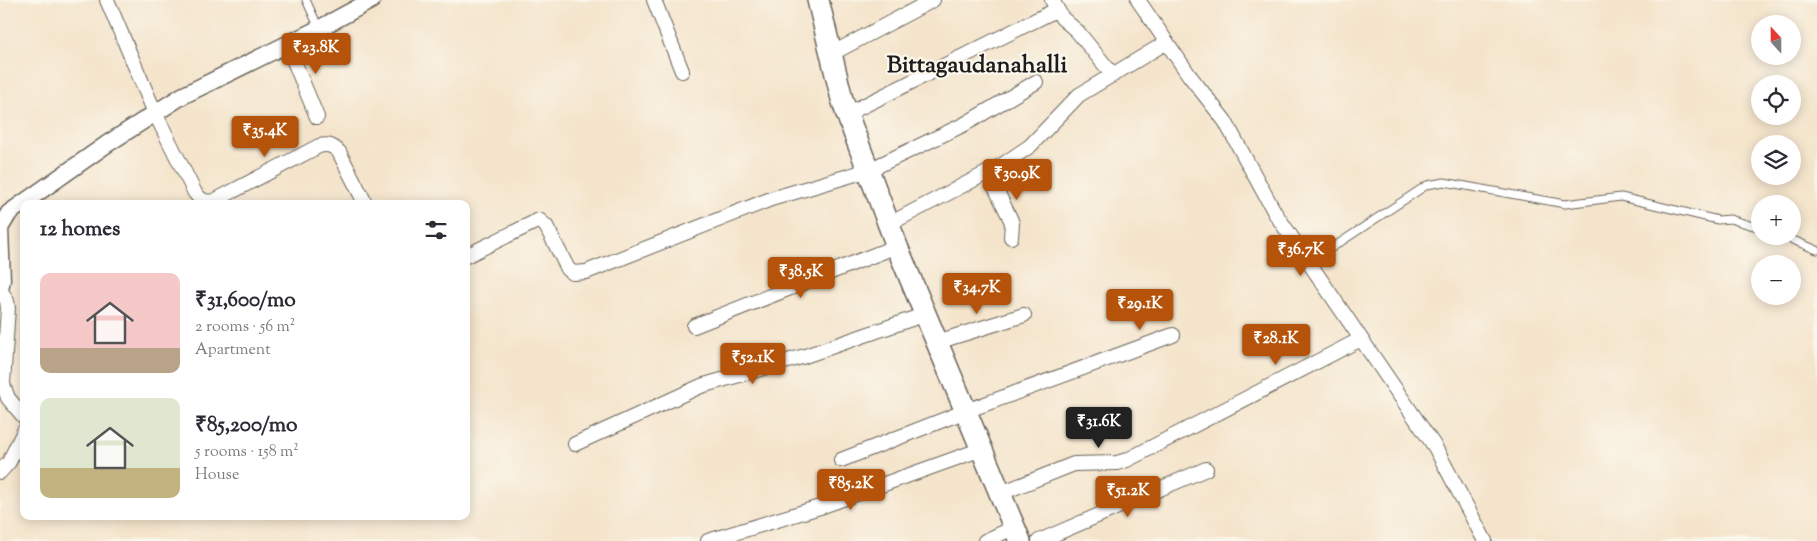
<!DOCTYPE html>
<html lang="en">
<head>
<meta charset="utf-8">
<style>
  body { margin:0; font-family:"Sorts Mill Goudy",serif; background:#f7f7f7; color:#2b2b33; height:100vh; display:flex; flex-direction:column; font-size:19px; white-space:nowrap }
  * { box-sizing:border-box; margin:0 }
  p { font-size:16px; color:#7c7c81 }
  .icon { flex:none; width:28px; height:28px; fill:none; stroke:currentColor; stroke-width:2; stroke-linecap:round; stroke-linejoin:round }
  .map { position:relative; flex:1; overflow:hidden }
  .side { position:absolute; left:20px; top:200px; width:450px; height:320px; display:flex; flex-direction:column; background:#fff; border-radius:10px; box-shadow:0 2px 12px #0003 }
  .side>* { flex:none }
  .needle { width:32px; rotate:339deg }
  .fabs { position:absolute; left:1751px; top:15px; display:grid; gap:10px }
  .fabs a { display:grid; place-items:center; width:50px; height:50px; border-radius:50%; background:#fff; box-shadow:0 2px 12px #0003; font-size:25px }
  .price { position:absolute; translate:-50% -42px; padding:0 11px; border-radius:5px; background:#b45309; color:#fff; font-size:16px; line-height:32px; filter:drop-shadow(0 1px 2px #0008) }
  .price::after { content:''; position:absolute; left:50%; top:30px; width:15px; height:11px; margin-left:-8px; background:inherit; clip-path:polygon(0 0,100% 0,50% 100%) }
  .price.active { background:#222; color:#fff }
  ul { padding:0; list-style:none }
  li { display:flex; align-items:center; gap:15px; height:125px; padding:0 20px }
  li span { display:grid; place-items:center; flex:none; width:140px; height:100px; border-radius:10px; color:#555 }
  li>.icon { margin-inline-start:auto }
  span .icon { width:60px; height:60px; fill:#fffc; stroke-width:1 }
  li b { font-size:21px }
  h2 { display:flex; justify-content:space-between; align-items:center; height:60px; padding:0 20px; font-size:21px }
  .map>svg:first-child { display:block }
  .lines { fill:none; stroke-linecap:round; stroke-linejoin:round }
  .service-casing { stroke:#686259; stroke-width:9 }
  .minor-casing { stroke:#686259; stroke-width:16 }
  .tertiary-casing { stroke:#686259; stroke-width:19 }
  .primary-casing { stroke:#686259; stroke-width:24 }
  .service { stroke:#fff; stroke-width:7 }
  .minor { stroke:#fff; stroke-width:14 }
  .tertiary { stroke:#fff; stroke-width:16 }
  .primary { stroke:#fff; stroke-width:21 }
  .labels { text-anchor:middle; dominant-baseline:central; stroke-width:4.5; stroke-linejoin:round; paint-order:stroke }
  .quarter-label { font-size:24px; font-weight:bold; fill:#1c1c1c; stroke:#fbf7ec }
</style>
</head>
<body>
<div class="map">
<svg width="1817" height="541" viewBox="0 0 1817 541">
  <rect width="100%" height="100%" fill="#fbf7ec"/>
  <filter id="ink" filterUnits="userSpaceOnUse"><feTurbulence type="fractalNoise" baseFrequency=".02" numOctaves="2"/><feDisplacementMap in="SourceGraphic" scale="10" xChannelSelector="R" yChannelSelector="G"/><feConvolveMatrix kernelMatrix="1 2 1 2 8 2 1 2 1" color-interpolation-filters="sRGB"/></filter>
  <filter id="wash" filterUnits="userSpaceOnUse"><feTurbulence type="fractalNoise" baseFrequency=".0096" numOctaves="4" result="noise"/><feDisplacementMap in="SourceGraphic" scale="20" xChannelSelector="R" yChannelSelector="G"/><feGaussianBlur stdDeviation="1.12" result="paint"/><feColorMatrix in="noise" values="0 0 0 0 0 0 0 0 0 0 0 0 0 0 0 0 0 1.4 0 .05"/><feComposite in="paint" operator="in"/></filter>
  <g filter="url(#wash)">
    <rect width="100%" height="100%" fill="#f4e4cb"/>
  </g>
  <g filter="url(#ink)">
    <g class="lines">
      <g class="service-casing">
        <path id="service" d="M306,0L319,28
          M1783,236L1817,250
          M1309,263L1427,185L1444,182L1565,204L1621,197L1718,220L1730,219L1760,228"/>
      </g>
      <g class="minor-casing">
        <path id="minor" d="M107,0L155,113L195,193C201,200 205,203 214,201L319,146C328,144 332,145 339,152L364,201
          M654,0L682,71
          M1052,0L1062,18L1077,31L1113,75
          M1138,0L1189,75L1225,121L1275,213L1435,447L1485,541
          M287,44L317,117
          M831,54L933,0
          M847,114L1056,10
          M988,173L1010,218L1012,223L1011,237
          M889,224L1002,165L1030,146L1079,95L1167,42
          M466,256L539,220L546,226L568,269L573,273L586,272L771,199L869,170L965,124L1036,82
          M0,289L7,301L8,308L3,384L8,398L24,417
          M694,326L897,246
          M937,342L1024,315
          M575,444L701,386L805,356L926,314
          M841,460L966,411L1173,335
          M0,472L9,462L24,431
          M1001,493L1074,464L1117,463L1127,460L1361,339
          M708,541L823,506L982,449
          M985,541L1015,527
          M1039,541L1206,469"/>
      </g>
      <g class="tertiary-casing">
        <path id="tertiary" d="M0,289L2,280L0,228L9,213L107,144L182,96L322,27L372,0"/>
      </g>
      <g class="primary-casing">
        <path id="primary" d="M818,0L842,99L847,114L898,249L1020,541"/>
      </g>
      <use href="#service" class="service"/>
      <use href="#minor" class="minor"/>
      <use href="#tertiary" class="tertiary"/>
      <use href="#primary" class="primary"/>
    </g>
  </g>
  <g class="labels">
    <g class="quarter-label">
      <text x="977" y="66">Bittagaudanahalli</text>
    </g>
  </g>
</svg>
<div class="fabs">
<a><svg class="needle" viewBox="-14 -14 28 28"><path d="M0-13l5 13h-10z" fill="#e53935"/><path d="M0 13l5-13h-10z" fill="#7c7c81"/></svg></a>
<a><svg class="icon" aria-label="locate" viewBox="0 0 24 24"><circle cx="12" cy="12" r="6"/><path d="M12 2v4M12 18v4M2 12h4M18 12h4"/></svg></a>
<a><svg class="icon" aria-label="layers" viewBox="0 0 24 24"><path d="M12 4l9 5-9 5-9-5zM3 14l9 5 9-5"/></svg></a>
<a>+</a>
<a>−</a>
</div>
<b class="price" style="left:316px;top:75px">₹23.8K</b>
<b class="price" style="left:265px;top:158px">₹35.4K</b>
<b class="price" style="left:1017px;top:201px">₹30.9K</b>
<b class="price" style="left:1301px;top:277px">₹36.7K</b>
<b class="price" style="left:801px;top:299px">₹38.5K</b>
<b class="price" style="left:977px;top:315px">₹34.7K</b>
<b class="price" style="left:1140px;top:331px">₹29.1K</b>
<b class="price" style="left:1276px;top:366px">₹28.1K</b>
<b class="price" style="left:753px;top:385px">₹52.1K</b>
<b class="price active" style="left:1099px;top:449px">₹31.6K</b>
<b class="price" style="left:851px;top:511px">₹85.2K</b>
<b class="price" style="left:1128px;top:518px">₹51.2K</b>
<section class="side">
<h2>12 homes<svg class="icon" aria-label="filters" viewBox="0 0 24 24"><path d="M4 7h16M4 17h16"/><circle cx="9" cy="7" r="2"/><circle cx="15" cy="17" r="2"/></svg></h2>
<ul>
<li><span style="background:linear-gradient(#f6c9c9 75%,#b9a48a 0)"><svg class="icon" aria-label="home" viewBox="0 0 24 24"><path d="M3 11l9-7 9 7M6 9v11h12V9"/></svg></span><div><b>₹31,600/mo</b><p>2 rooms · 56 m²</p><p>Apartment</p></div></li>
<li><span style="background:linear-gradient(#dfe7d0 70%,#c2b280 0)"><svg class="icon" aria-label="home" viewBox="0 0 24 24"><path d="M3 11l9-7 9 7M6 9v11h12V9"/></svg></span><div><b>₹85,200/mo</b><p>5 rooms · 158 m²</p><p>House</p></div></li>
</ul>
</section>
</div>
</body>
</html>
